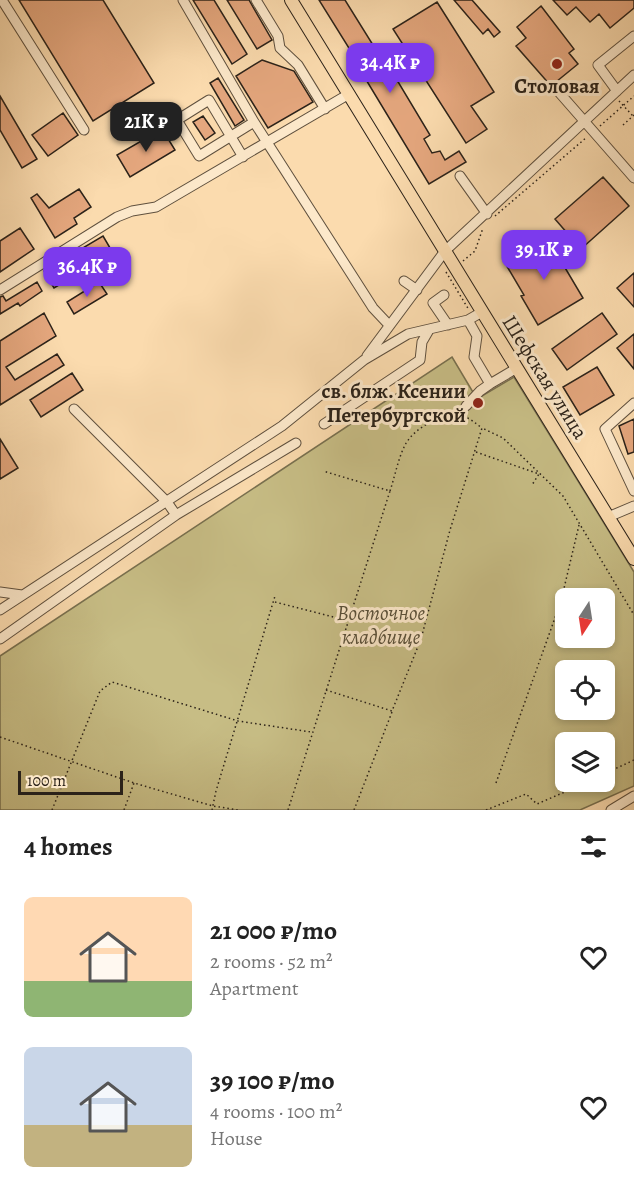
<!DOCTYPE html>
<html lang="en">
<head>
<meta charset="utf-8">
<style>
  body { margin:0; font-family:Alegreya,serif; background:#f6f6f6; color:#222; height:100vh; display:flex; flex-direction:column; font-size:22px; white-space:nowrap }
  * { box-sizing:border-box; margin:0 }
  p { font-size:20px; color:#767676 }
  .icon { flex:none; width:33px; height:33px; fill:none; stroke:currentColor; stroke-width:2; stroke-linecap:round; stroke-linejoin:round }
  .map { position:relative; height:810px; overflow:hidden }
  .drawer { display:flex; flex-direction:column; background:#fff; flex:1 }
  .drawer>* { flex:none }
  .needle { width:39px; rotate:192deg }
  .controls { position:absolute; left:555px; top:588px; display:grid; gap:12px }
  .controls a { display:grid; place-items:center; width:60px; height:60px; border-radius:9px; background:#fff; box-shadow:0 3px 9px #0003; font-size:30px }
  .scale { position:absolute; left:18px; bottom:15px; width:105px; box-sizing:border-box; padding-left:6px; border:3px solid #2b2219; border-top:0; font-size:16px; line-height:21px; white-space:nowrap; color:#2b2219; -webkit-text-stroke:4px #fce8ca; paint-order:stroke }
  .price { position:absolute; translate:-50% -51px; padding:0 14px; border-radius:12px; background:#7c3aed; color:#fff; font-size:20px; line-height:39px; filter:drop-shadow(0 2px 3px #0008) }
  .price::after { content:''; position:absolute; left:50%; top:36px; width:18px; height:14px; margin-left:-9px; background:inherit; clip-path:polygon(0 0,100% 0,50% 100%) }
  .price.active { background:#222; color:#fff }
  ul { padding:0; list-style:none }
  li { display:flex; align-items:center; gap:18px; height:150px; padding:0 24px }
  li span { display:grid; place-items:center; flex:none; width:168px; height:120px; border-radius:9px; color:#555 }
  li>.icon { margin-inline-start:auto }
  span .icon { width:72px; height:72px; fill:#fffc; stroke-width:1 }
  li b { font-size:26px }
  h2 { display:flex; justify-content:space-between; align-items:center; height:72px; padding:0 24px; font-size:26px }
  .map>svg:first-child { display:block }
  .green { fill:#c7bd85; stroke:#79704f; stroke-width:1.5; fill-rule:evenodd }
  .building { fill:#e5a77e; stroke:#2b2219; stroke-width:1.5 }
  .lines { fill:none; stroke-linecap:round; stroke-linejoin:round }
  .minor-casing { stroke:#5f503e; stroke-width:11 }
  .major-casing { stroke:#2b2219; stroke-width:14 }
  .path { stroke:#2b2219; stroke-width:1.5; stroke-dasharray:1.5 3; stroke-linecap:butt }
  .minor { stroke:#fce8ca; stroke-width:9 }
  .major { stroke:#fbdbae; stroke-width:12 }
  .poi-dot { fill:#8f2418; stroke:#fce8ca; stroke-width:2 }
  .labels { text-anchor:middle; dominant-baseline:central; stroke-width:6; stroke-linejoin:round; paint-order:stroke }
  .poi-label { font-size:21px; font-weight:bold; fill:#2b2219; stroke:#fce8ca }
  .street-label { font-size:21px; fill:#2b2219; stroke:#fce8ca }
  .park-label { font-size:21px; font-style:italic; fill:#5a5039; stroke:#fce8ca }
</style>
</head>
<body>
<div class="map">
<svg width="634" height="810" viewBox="0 0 634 810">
  <rect width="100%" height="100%" fill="#fbdbae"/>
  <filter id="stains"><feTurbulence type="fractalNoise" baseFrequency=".00333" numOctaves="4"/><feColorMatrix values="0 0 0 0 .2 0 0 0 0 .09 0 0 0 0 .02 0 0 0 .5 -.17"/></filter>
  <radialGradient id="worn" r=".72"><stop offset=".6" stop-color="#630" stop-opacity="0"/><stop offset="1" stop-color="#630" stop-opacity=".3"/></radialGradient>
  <path class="green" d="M452,357L477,399L514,377L634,572V786L580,810H0V656ZM566,598H604V638H566ZM566,670H604V710H566ZM566,742H604V782H566Z"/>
  <path class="building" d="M19,0H103L154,83L93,121Z
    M193,0H214L247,54L232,64Z
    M227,0H249L272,40L257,49Z
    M319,0H345L386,66L388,65L430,135L424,139L432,153L440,151L445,160L459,151L466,162L429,184L365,78L367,77Z
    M454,0H472L500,32L494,37L488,29L483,34Z
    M553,0H634V8L610,28L599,14L590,22L576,7L567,15Z
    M437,2L494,92L471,106L487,129L466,143L393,29Z
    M541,6L574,49L569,53L578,64L551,86L516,46L526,38L517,27Z
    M262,60L294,71L313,102L268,128L236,76Z
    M218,78L244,120L235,126L210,83Z
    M0,96L37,159L22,168L0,130Z
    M63,113L78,135L48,156L32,135Z
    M203,116L215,133L205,140L193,122Z
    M162,129L175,150L130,177L117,155Z
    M603,177L629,206L581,249L555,219Z
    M79,189L91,207L74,218L77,224L55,238L31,198L37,194L49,208Z
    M20,228L34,249L0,272V241Z
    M103,236L113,253L54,288L44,271Z
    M550,236L566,264L564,266L583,298L538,325L521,296L524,295L505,263Z
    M634,273V307L617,288Z
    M37,282L42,291L20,306L18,303L0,314V297L3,296L6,301Z
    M99,282L107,294L74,314L67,302Z
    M44,313L56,336L6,367L15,380L57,354L64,365L0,405V341Z
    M602,313L617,334L567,370L552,349Z
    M634,334V369L617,348Z
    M597,367L614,395L580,415L563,387Z
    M72,373L83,390L41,417L30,400Z
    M634,419V452L628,454L619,426Z
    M0,439L18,468L0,479Z"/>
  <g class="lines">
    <g class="minor-casing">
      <path id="minor" d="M2,0L84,130
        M183,0L254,122L373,308L389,325
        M256,0L278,36L280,48L298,65L325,109
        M557,90L634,178
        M617,91L598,65L634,36
        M243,157L209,100L177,120L199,156L254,122
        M460,176L487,214
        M404,281L417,290
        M0,290L117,217L132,211L156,207L349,94
        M444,295L433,303L448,325
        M367,356L445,251L634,75
        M490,384L517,368
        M634,403L605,429L634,491
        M466,406L480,391L490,384L474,357L477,336L468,320
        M74,409L167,502L176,515
        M324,424L420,360L422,342L429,330
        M608,517L634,506
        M0,592L22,595
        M0,610L282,426L364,360L408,334L468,320L482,312
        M0,639L176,515L296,443
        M611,810L634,796"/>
    </g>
    <g class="major-casing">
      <path id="major" d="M291,0L634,559"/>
    </g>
    <path class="path" d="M619,101L633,116
      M623,125L634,115
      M600,126L634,96
      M495,216L587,137
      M463,261L475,251L483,228
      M446,272L469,310
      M449,415L458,410
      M476,452L539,474L532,485
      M390,491C395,476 398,459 405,445C414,428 441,413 461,416C469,417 475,423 482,428
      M275,602L349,621
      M326,690L392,711L421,639L450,530L482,428L503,438L563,496L634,615
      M0,737L134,783L213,806L238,810
      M604,774L634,760
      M496,783L561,601L579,525
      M52,810L100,691L112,682L238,721L311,732
      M124,810L134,783
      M212,810L216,791L275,596
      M288,810L390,491L323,471
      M354,810L392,712
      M486,810L526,794L537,804L588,782"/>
    <use href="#minor" class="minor"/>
    <use href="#major" class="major"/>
  </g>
  <g class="poi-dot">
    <circle cx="557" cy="64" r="6"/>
    <circle cx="478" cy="403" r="6"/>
  </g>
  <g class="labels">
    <g class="poi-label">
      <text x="557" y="86">Столовая</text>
      <text x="466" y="391" text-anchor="end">св. блж. Ксении<tspan x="466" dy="24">Петербургской</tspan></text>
    </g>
    <g class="street-label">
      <text transform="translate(545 377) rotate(58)">Шефская улица</text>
    </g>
    <g class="park-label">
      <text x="381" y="613">Восточное<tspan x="381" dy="24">кладбище</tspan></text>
    </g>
  </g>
  <rect width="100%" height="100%" filter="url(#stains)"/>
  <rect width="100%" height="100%" fill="url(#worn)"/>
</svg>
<div class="controls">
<a><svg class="needle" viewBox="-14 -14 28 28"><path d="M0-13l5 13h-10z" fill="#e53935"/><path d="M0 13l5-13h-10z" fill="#767676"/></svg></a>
<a><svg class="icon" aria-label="locate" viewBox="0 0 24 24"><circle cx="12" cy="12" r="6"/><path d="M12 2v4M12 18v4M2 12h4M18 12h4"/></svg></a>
<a><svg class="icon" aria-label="layers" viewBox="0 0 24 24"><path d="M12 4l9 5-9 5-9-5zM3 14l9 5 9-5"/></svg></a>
</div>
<div class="scale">100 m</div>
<b class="price" style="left:390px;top:94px">34.4K ₽</b>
<b class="price active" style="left:146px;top:153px">21K ₽</b>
<b class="price" style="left:544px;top:281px">39.1K ₽</b>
<b class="price" style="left:87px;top:298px">36.4K ₽</b>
</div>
<section class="drawer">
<h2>4 homes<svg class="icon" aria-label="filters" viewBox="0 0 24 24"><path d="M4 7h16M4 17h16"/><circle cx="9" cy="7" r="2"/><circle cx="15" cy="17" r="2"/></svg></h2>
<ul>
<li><span style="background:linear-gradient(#ffd9b3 70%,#8fb573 0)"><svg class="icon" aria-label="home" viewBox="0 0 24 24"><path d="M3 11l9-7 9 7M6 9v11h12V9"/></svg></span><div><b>21 000 ₽/mo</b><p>2 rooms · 52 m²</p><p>Apartment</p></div><svg class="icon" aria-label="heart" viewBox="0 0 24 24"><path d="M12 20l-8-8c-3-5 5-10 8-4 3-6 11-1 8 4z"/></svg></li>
<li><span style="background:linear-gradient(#c9d6e8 65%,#c2b280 0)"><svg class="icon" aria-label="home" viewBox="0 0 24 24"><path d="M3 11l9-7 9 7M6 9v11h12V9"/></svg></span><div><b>39 100 ₽/mo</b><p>4 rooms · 100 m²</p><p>House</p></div><svg class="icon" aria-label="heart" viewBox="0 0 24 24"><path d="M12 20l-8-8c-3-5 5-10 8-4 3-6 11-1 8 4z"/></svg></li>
</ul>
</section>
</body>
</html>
